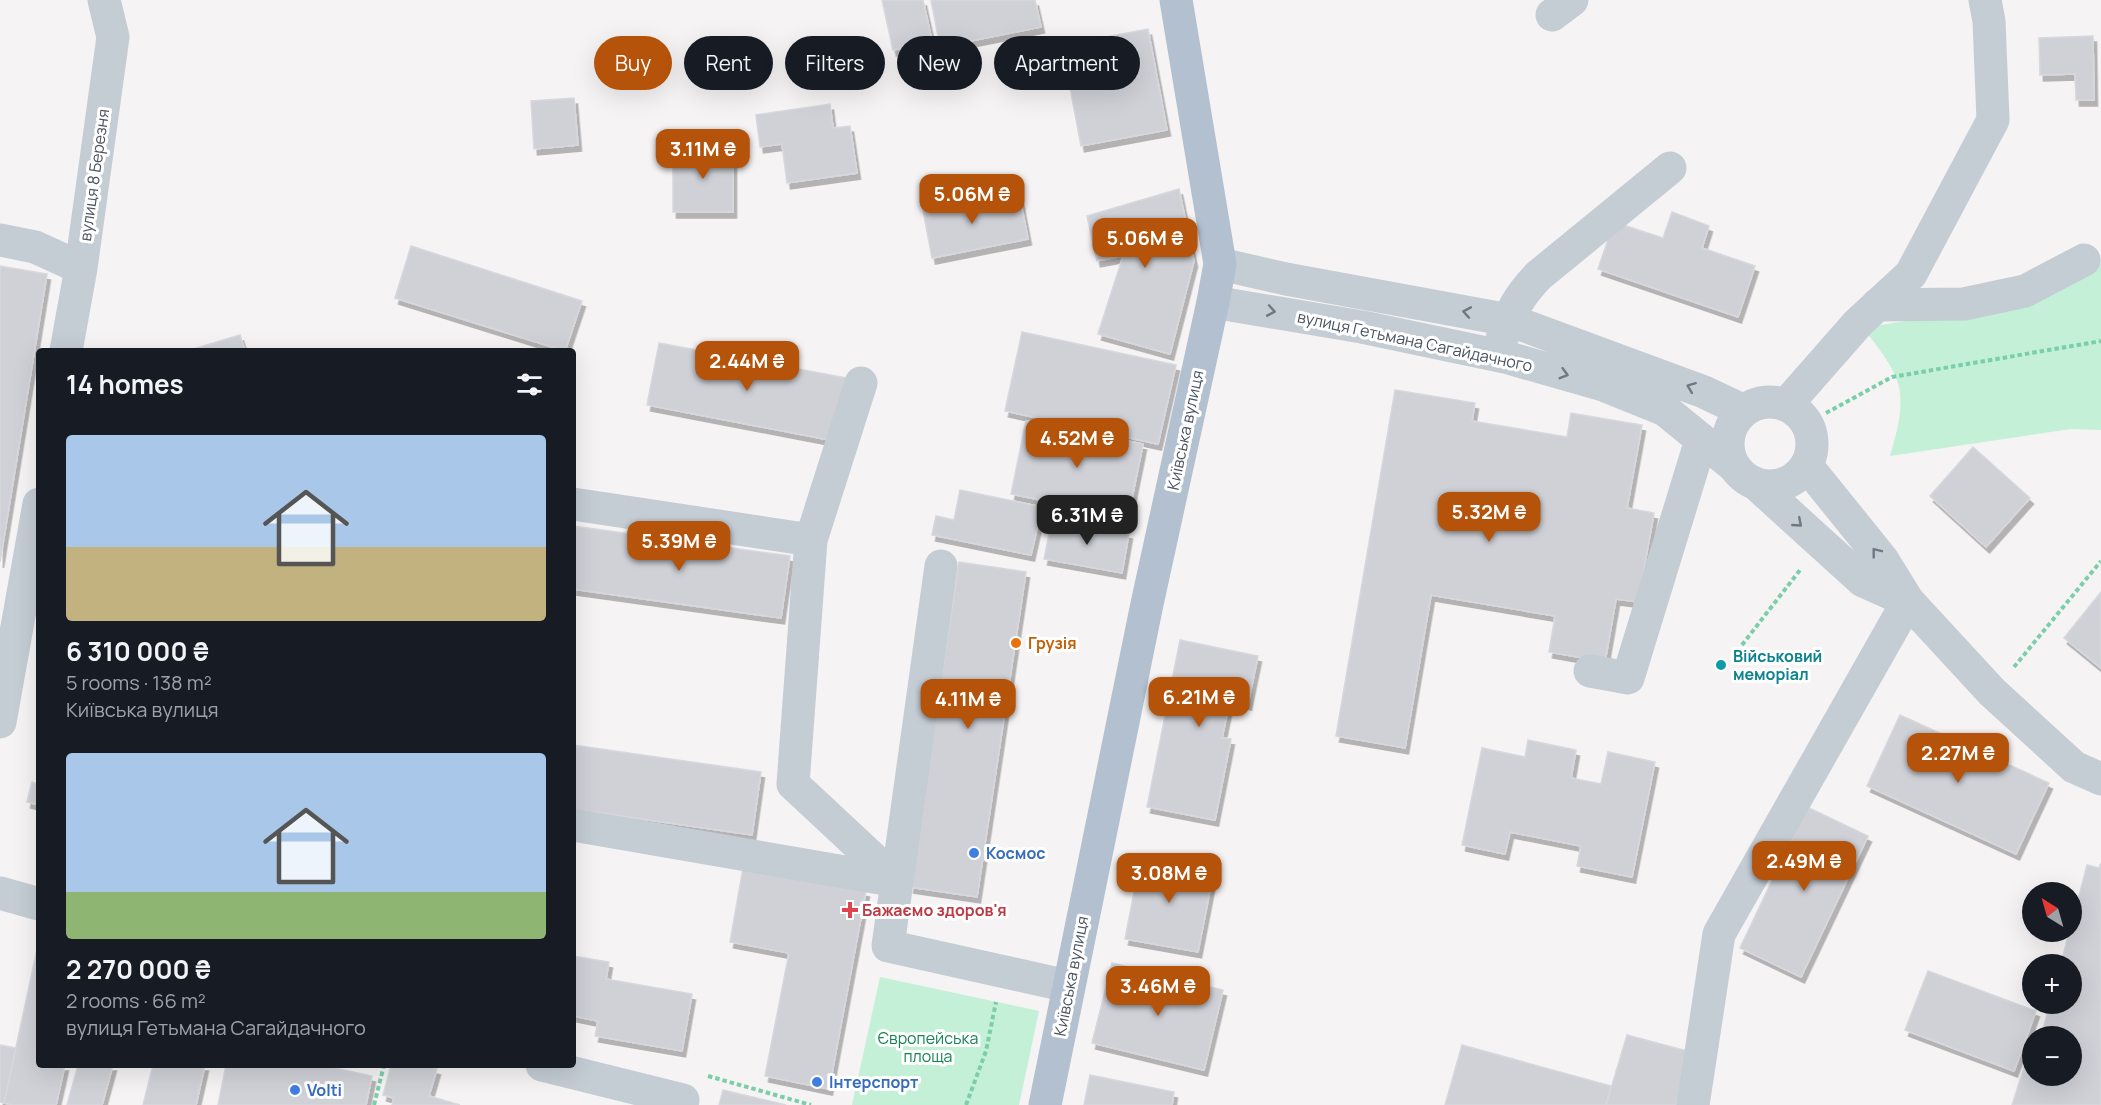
<!DOCTYPE html>
<html lang="en">
<head>
<meta charset="utf-8">
<style>
  body { margin:0; font-family:Manrope,sans-serif; background:#242831; color:#f1f3f6; height:100vh; display:flex; flex-direction:column; font-size:22px; white-space:nowrap }
  * { box-sizing:border-box; margin:0 }
  p { font-size:20px; color:#9ea1a6 }
  .icon { flex:none; width:33px; height:33px; fill:none; stroke:currentColor; stroke-width:2; stroke-linecap:round; stroke-linejoin:round }
  .map { position:relative; flex:1; overflow:hidden }
  .drawer { position:absolute; left:36px; top:348px; width:540px; height:720px; display:flex; flex-direction:column; background:#171b24; border-radius:6px; box-shadow:0 6px 24px #0002 }
  .drawer>* { flex:none }
  .top-card { position:absolute; left:594px; top:36px; width:570px; height:54px; display:flex; gap:12px }
  .needle { width:39px; rotate:323deg }
  .fabs { position:absolute; left:2022px; top:882px; display:grid; gap:12px }
  .fabs a { display:grid; place-items:center; width:60px; height:60px; border-radius:50%; background:#171b24; box-shadow:0 6px 24px #0002; font-size:30px }
  .price { position:absolute; translate:-50% -51px; padding:0 14px; border-radius:12px; background:#b45309; color:#fff; font-size:20px; line-height:39px; filter:drop-shadow(0 2px 3px #0008) }
  .price::after { content:''; position:absolute; left:50%; top:36px; width:18px; height:14px; margin-left:-9px; background:inherit; clip-path:polygon(0 0,100% 0,50% 100%) }
  .price.on { background:#222; color:#fff }
  ul { padding:0; list-style:none }
  li { display:grid; align-content:center; gap:12px; height:318px; padding:0 30px }
  li span { display:grid; place-items:center; height:186px; border-radius:6px; color:#555 }
  li>.icon { margin-inline-start:auto }
  span .icon { width:108px; height:108px; fill:#fffc; stroke-width:1 }
  li b { font-size:26px }
  h2 { display:flex; justify-content:space-between; align-items:center; height:72px; padding:0 30px; font-size:26px }
  .chip { padding:0 21px; border-radius:27px; background:#171b24; box-shadow:0 6px 24px #0002; font-size:21px; line-height:54px }
  .chip.on { background:#b45309; color:#fff }
  .map>svg:first-child { display:block }
  .green { fill:#c3f0d7 }
  .building { fill:#cfd1d7; stroke:#d7d8de; stroke-width:1.5; filter:url(#shadow) }
  .lines { fill:none; stroke-linecap:round; stroke-linejoin:round }
  .path { stroke:#7acfaa; stroke-width:4; stroke-dasharray:4.5 3; stroke-linecap:butt }
  .minor { stroke:#c4ccd4; stroke-width:33 }
  .major { stroke:#b3c0d0; stroke-width:33 }
  .oneway { stroke:#6f7883 }
  .food-dot { fill:#e8710a; stroke:#fff; stroke-width:2 }
  .culture-dot { fill:#0f9aa8; stroke:#fff; stroke-width:2 }
  .shop-dot { fill:#3f7fe0; stroke:#fff; stroke-width:2 }
  .health-dot { fill:#e0444e; stroke:#fff; stroke-width:2 }
  .labels { text-anchor:middle; dominant-baseline:central; stroke-width:6; stroke-linejoin:round; paint-order:stroke }
  .street-label { font-size:16px; fill:#4a5460; stroke:#fff }
  .food-label { font-size:16px; font-weight:bold; fill:#c56008; stroke:#fff; text-anchor:start }
  .culture-label { font-size:16px; font-weight:bold; fill:#0d838f; stroke:#fff; text-anchor:start }
  .shop-label { font-size:16px; font-weight:bold; fill:#366cbe; stroke:#fff; text-anchor:start }
  .health-label { font-size:16px; font-weight:bold; fill:#be3a42; stroke:#fff; text-anchor:start }
  .park-label { font-size:16px; fill:#188454; stroke:#fff }
</style>
</head>
<body>
<div class="map">
<svg width="2101" height="1105" viewBox="0 0 2101 1105">
  <defs>
    <filter id="shadow"><feDropShadow dx="3.5" dy="6" stdDeviation="0" flood-color="#0004"/></filter>
  </defs>
  <rect width="100%" height="100%" fill="#f5f3f3"/>
  <path class="green" d="M2101,258V430L2071,429L1890,456C1896,434 1904,410 1899,387C1896,369 1874,342 1863,328L1954,313L2033,296Z
    M880,977L1039,1011L1019,1105H852Z"/>
  <path class="building" d="M882,0H923L932,41L893,50Z
    M931,0H1035L1041,27L940,47Z
    M1148,29L1167,130L1081,146L1062,45Z
    M2093,36L2094,100H2076L2075,74L2040,75L2039,38Z
    M574,98L578,145L534,149L531,101Z
    M830,104L833,128L850,126L857,173L787,183L782,144L760,147L756,115Z
    M733,148V212H673V149Z
    M1179,189L1194,261L1170,354L1098,334L1123,256L1097,261L1087,216Z
    M972,195L974,207L1020,198L1028,239L932,258L922,205Z
    M1672,212L1709,226L1702,248L1755,266L1738,317L1598,269L1614,222L1663,238Z
    M411,246L582,301L565,351L395,298Z
    M0,266L47,274L0,562Z
    M1022,332L1176,365L1158,444L1005,411Z
    M240,335L245,351H187Z
    M659,343L847,378L835,441L647,405Z
    M1395,390L1475,403L1472,421L1567,437L1571,413L1642,425L1627,508L1654,513L1638,602L1616,599L1605,662L1549,652L1555,616L1431,595L1405,748L1336,736Z
    M1026,421L1143,444L1128,518L1011,494Z
    M1973,447L2030,498L1986,547L1930,496Z
    M960,490L1042,507L1031,555L932,535L936,516L954,520Z
    M1052,519L1129,533L1122,573L1044,559Z
    M573,526L790,556L781,618L573,589Z
    M959,562L1026,572L977,897L910,887Z
    M2101,592V668L2064,638Z
    M1180,640L1258,656L1248,704L1230,700L1222,738L1231,739L1215,820L1147,807Z
    M1900,715L2049,783L2016,854L1867,786Z
    M1528,740L1576,750L1571,778L1601,784L1608,752L1655,762L1632,877L1577,866L1581,846L1510,832L1505,854L1462,845L1482,748L1525,757Z
    M573,745L761,772L752,835L573,809Z
    M32,782L39,784V805L27,802Z
    M1807,807L1868,836L1801,977L1740,948Z
    M1141,856L1214,870L1198,952L1125,939Z
    M2101,863V1105H2012L2029,1052L2032,1053V1076H2072V1036H2041L2050,1004H2072V964H2061L2069,932H2072V923L2087,865L2099,868Z
    M743,868L866,891L829,1089L765,1076L789,953L730,942Z
    M39,940V1065H65L56,1105H13L4,1103Z
    M573,956L609,962L606,979L692,994L682,1051L595,1036L598,1021L573,1016Z
    M1112,963L1223,990L1204,1070L1092,1043Z
    M1928,971L2036,1011L2014,1071L1905,1030Z
    M1627,1035L1691,1052L1676,1105H1606Z
    M0,1045L16,1048L4,1103L0,1102Z
    M1462,1045L1611,1086L1606,1105H1445Z
    M78,1065H113L102,1105H67Z
    M153,1065H205L196,1105H143Z
    M226,1065H321L372,1076L366,1105H218Z
    M391,1065H423L437,1069L429,1096L460,1105H392L394,1098L383,1095Z
    M1090,1075L1174,1092L1172,1105H1084Z
    M723,1090L786,1105H719Z"/>
  <g class="lines">
    <path class="path" d="M1826,413L1892,377L2101,341
      M1742,645L1800,570
      M2014,667L2101,561
      M708,1076L811,1105
      M374,1105L384,1065
      M966,1105L986,1051L996,1002"/>
    <path class="minor" d="M1552,15L1572,0
      M0,240L35,247L81,268
      M1220,264L1286,279L1509,320L1704,392L1744,411
      M1213,302L1362,327L1505,357L1603,385L1665,410L1735,467
      M1877,305L1964,304L2025,291L2084,260
      M1502,339C1511,311 1518,297 1538,276L1670,168
      M66,351L81,268L113,37L104,0
      M861,383L811,540L793,784L897,881
      M1728 444a42 42 0 1 1 84 0a42 42 0 1 1-84 0Z
      M1786,405L1858,323L1911,274L1993,120L1989,21L1985,0
      M1807,466L1882,559L1908,601L1992,692L2074,767L2101,779
      M1755,483L1863,581L1908,601
      M573,504L811,540
      M941,566L888,946L1068,986
      M1590,671L1628,678L1701,440
      M0,722L39,504
      M573,825L897,881
      M0,893L39,904
      M542,1065L683,1100
      M1693,1105L1719,934L1908,601"/>
    <path class="major" d="M1045,1105L1147,604L1213,302L1220,264L1176,0"/>
  </g>
  <defs><path id="oneway-chevron" d="M-2-3.5L2.5 0L-2 3.5" fill="none" stroke-width="1.6" stroke-linecap="round" stroke-linejoin="round" transform="scale(1.5)"/></defs>
  <g class="oneway">
    <use href="#oneway-chevron" transform="translate(1271 311) rotate(10)"/>
    <use href="#oneway-chevron" transform="translate(1467 312) rotate(-170)"/>
    <use href="#oneway-chevron" transform="translate(1564 374) rotate(16)"/>
    <use href="#oneway-chevron" transform="translate(1691 387) rotate(-159)"/>
    <use href="#oneway-chevron" transform="translate(1798 523) rotate(41)"/>
    <use href="#oneway-chevron" transform="translate(1876 552) rotate(-128)"/>
  </g>
  <circle class="food-dot" cx="1016" cy="643" r="6"/>
  <circle class="culture-dot" cx="1721" cy="665" r="6"/>
  <g class="shop-dot">
    <circle cx="974" cy="853" r="6"/>
    <circle cx="817" cy="1082" r="6"/>
    <circle cx="295" cy="1090" r="6"/>
  </g>
  <path class="health-dot" d="M847 901h6v6h6v6h-6v6h-6v-6h-6v-6h6z"/>
  <g class="labels">
    <g class="street-label">
      <text transform="translate(94 175) rotate(-82)">вулиця 8 Березня</text>
      <text transform="translate(1415 341) rotate(12)">вулиця Гетьмана Сагайдачного</text>
      <text transform="translate(1185 430) rotate(-78)">Київська вулиця</text>
      <text transform="translate(1071 976) rotate(-79)">Київська вулиця</text>
    </g>
    <g class="food-label">
      <text x="1028" y="643">Грузія</text>
    </g>
    <g class="culture-label">
      <text x="1733" y="656">Військовий<tspan x="1733" dy="18">меморіал</tspan></text>
    </g>
    <g class="shop-label">
      <text x="986" y="853">Космос</text>
      <text x="829" y="1082">Інтерспорт</text>
      <text x="307" y="1090">Volti</text>
    </g>
    <g class="health-label">
      <text x="862" y="910">Бажаємо здоров'я</text>
    </g>
    <g class="park-label">
      <text x="928" y="1038">Європейська<tspan x="928" dy="18">площа</tspan></text>
    </g>
  </g>
</svg>
<div class="fabs">
<a><svg class="needle" viewBox="-14 -14 28 28"><path d="M0-13l5 13h-10z" fill="#e53935"/><path d="M0 13l5-13h-10z" fill="#9ea1a6"/></svg></a>
<a>+</a>
<a>−</a>
</div>
<b class="price" style="left:703px;top:180px">3.11M ₴</b>
<b class="price" style="left:972px;top:225px">5.06M ₴</b>
<b class="price" style="left:1145px;top:269px">5.06M ₴</b>
<b class="price" style="left:747px;top:392px">2.44M ₴</b>
<b class="price" style="left:1077px;top:469px">4.52M ₴</b>
<b class="price" style="left:1489px;top:543px">5.32M ₴</b>
<b class="price on" style="left:1087px;top:546px">6.31M ₴</b>
<b class="price" style="left:679px;top:572px">5.39M ₴</b>
<b class="price" style="left:1199px;top:728px">6.21M ₴</b>
<b class="price" style="left:968px;top:730px">4.11M ₴</b>
<b class="price" style="left:1958px;top:784px">2.27M ₴</b>
<b class="price" style="left:1804px;top:892px">2.49M ₴</b>
<b class="price" style="left:1169px;top:904px">3.08M ₴</b>
<b class="price" style="left:1158px;top:1017px">3.46M ₴</b>
<div class="top-card">
<a class="chip on">Buy</a>
<a class="chip">Rent</a>
<a class="chip">Filters</a>
<a class="chip">New</a>
<a class="chip">Apartment</a>
</div>
<section class="drawer">
<h2>14 homes<svg class="icon" aria-label="filters" viewBox="0 0 24 24"><path d="M4 7h16M4 17h16"/><circle cx="9" cy="7" r="2"/><circle cx="15" cy="17" r="2"/></svg></h2>
<ul>
<li><span style="background:linear-gradient(#a9c7e8 60%,#c2b280 0)"><svg class="icon" aria-label="home" viewBox="0 0 24 24"><path d="M3 11l9-7 9 7M6 9v11h12V9"/></svg></span><div><b>6 310 000 ₴</b><p>5 rooms · 138 m²</p><p>Київська вулиця</p></div></li>
<li><span style="background:linear-gradient(#a9c7e8 75%,#8fb573 0)"><svg class="icon" aria-label="home" viewBox="0 0 24 24"><path d="M3 11l9-7 9 7M6 9v11h12V9"/></svg></span><div><b>2 270 000 ₴</b><p>2 rooms · 66 m²</p><p>вулиця Гетьмана Сагайдачного</p></div></li>
</ul>
</section>
</div>
</body>
</html>
